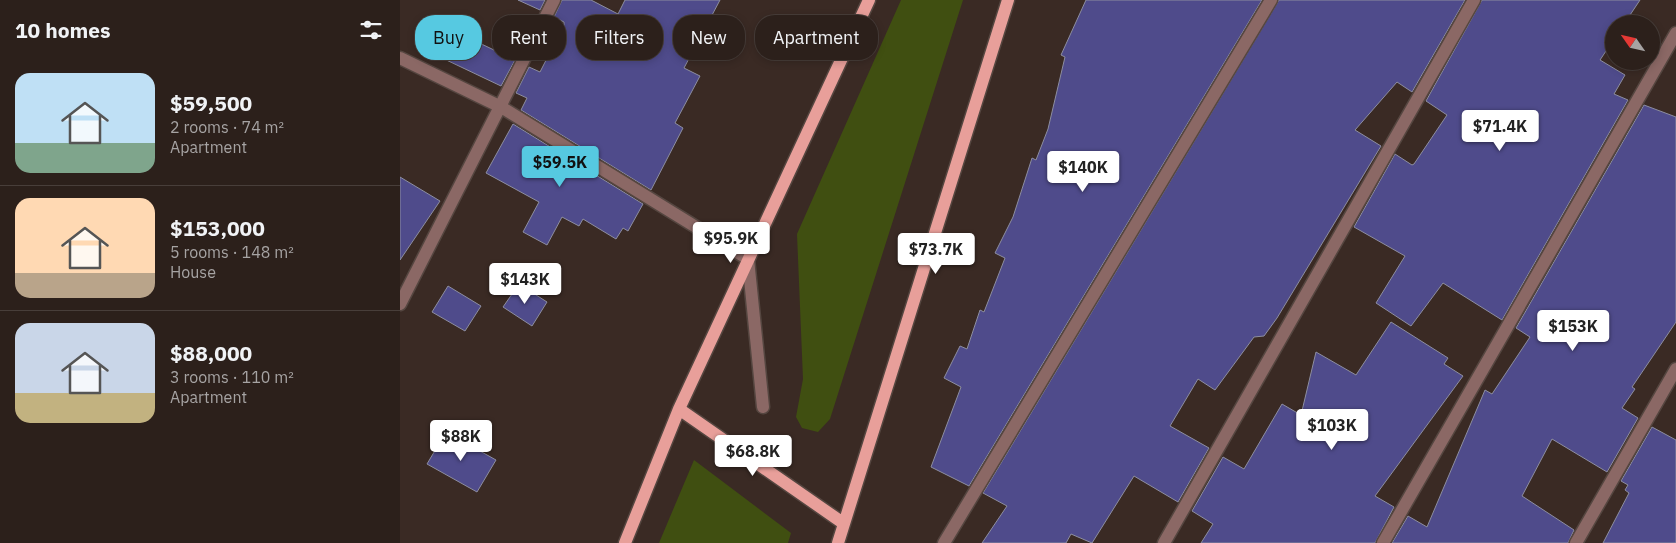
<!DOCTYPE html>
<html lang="en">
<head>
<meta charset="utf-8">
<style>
  body { margin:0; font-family:"IBM Plex Sans",sans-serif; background:#342824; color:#f1f3f6; height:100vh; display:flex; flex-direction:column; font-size:19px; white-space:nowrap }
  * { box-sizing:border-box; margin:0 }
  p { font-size:16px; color:#a6a3a3 }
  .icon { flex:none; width:28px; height:28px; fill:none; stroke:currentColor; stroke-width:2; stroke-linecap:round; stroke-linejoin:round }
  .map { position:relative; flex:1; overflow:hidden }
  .sheet { display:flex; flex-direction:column; background:#2c201b; width:400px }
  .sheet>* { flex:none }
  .guide { position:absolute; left:15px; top:15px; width:475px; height:45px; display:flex; gap:10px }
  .needle { width:32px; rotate:304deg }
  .tools { position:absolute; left:1205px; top:15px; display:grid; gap:10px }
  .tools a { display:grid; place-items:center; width:55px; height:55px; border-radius:50%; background:#2c201b; box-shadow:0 2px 8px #0003,0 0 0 1px #483e3a; font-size:25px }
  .price { position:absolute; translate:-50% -42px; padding:0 11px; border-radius:5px; background:#fff; color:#222; font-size:16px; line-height:32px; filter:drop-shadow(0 1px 2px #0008) }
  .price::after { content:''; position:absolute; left:50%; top:30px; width:15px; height:11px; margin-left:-8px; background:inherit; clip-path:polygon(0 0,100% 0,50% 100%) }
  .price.active { background:#56c9e1; color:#111 }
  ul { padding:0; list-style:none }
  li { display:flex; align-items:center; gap:15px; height:125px; padding:0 15px }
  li+li { border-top:1px solid #483e3a }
  li span { display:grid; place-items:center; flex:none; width:140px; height:100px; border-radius:15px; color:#555 }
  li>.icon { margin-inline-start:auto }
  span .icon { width:60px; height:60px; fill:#fffc; stroke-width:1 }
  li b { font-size:21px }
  h2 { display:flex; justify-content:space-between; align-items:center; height:60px; padding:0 15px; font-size:21px }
  .pill { padding:0 18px; border-radius:20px; background:#2c201b; box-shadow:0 2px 8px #0003,0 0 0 1px #483e3a; font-size:18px; line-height:45px }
  .pill.active { background:#56c9e1; color:#111 }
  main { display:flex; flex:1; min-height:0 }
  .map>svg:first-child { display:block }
  .green { fill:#404f11 }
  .building { fill:#4f4b8b; stroke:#8d8ea0 }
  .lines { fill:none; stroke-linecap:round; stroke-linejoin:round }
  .minor-casing { stroke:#554640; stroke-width:15 }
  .major-casing { stroke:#554640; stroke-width:15 }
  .minor { stroke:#8b6865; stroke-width:12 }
  .major { stroke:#e89f9a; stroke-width:12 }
</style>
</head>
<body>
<main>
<section class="sheet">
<h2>10 homes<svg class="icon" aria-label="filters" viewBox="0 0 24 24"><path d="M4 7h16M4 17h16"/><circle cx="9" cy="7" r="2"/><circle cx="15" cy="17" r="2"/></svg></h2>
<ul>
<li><span style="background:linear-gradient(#bfe0f5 70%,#7fa58c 0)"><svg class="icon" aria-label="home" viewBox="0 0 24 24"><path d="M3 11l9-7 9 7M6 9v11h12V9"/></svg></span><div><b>$59,500</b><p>2 rooms · 74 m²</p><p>Apartment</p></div></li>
<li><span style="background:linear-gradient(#ffd9b3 75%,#b9a48a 0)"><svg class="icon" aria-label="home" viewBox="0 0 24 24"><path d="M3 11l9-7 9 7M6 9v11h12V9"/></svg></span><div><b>$153,000</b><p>5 rooms · 148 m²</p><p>House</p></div></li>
<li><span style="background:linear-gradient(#c9d6e8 70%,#c2b280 0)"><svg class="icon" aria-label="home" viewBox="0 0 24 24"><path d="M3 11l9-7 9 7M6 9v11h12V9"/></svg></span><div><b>$88,000</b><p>3 rooms · 110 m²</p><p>Apartment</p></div></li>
</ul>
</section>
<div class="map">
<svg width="1276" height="543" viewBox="0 0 1276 543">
  <rect width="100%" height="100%" fill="#3a2a24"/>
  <path class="green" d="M501,0H563L430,419L418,432L402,428L396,417L403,379L397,234Z
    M294,460L391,533L388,543H259Z"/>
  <path class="building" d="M118,0H145L140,10Z
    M162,0H191L218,14L225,0H320L284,68L300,76L275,123L283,128L251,190L121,110L127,98L116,93L129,67L140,72L164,25V22L154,17Z
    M686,0H862L569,486L531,467L561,387L544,378L560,346L567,349L580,310L584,312L605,258L595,253L613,217L632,158L636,160L648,129L665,57L661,55Z
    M879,0H1065L1012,92L997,82L955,130L981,146L877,318L864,336L854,337L815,390L798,379L770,426L809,448L778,502L734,476L692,543L671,534L666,543H582L607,506L583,493Z
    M1082,0H1240L1224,24H1214V39L1200,60L1225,75L1214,94L1228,100L1102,320L1043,283L1011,326L976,303L1005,256L954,227L995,154L1012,165L1014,164L1047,115L1026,101Z
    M52,30L115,60L101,86L40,57Z
    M1244,105L1276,117V322L1232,387L1235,389L1222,408L1238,418L1207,472L1152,439L1122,496L1174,530L1168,543H992L1008,516L1027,527L1085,390L1092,394L1130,337L1116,328Z
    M113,124L243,204L228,231L223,228L216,239L183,219L179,226L162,217L147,245L123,232L139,202L86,173Z
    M0,177L40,201L0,260Z
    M119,284L147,302L132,326L103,307Z
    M48,286L81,306L65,331L32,312Z
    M991,322L1048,358L1044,364L1063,376L975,496L994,507L975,543H801L813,524L792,511L823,457L844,469L882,404L901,415L916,352L956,375Z
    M1252,427L1276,440V543H1203L1229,493L1225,490L1228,485L1221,481Z
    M46,432L96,460L77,492L27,464Z"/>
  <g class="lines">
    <g class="minor-casing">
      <path id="minor" d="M0,58L101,107L348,259L363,407
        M0,304L154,0
        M544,543L871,0
        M764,543L1074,0
        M983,543L1276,33
        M1176,543L1276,369"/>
    </g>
    <g class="major-casing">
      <path id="major" d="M279,409L443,523
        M225,543L279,409L469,0
        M438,543L608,0"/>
    </g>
    <use href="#minor" class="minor"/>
    <use href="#major" class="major"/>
  </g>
</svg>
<div class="tools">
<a><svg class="needle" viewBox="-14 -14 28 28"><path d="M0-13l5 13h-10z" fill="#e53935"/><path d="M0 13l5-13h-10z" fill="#a6a3a3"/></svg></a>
</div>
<b class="price" style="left:1100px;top:152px">$71.4K</b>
<b class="price active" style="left:160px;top:188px">$59.5K</b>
<b class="price" style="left:683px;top:193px">$140K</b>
<b class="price" style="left:331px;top:264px">$95.9K</b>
<b class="price" style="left:536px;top:275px">$73.7K</b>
<b class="price" style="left:125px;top:305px">$143K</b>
<b class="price" style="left:1173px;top:352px">$153K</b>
<b class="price" style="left:932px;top:451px">$103K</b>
<b class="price" style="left:61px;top:462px">$88K</b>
<b class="price" style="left:353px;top:477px">$68.8K</b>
<div class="guide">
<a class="pill active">Buy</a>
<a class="pill">Rent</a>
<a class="pill">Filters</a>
<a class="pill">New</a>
<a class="pill">Apartment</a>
</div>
</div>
</main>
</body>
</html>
